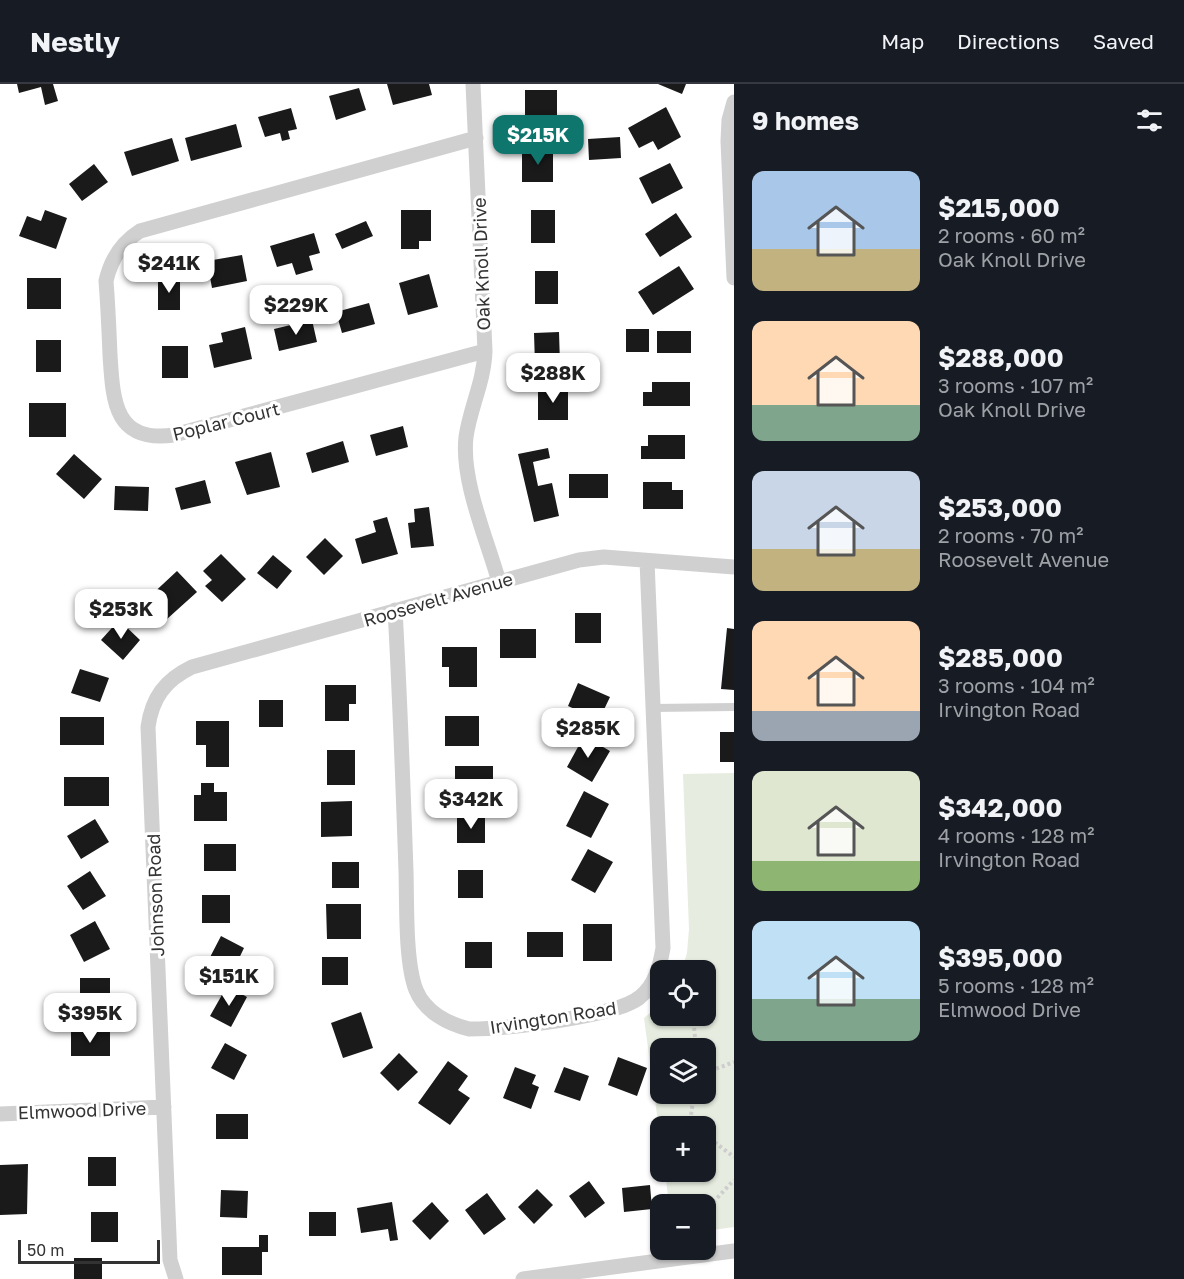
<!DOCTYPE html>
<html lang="en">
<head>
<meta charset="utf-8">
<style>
  body { margin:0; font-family:"Golos Text",sans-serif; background:#20242c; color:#f1f3f6; height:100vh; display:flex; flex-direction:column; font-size:22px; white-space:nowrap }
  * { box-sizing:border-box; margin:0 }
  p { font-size:20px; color:#9ea1a6 }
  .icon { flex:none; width:33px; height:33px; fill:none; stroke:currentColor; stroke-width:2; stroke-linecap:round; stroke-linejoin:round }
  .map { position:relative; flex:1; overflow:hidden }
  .panel { display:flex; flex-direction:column; background:#171b24; width:450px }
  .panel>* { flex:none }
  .buttons { position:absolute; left:650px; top:876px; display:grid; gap:12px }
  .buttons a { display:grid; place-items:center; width:66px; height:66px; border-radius:12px; background:#171b24; box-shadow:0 2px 4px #0004; font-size:30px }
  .scale { position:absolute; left:18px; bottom:15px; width:142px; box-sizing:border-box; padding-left:6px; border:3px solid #333; border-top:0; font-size:16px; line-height:21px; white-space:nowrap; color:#333; -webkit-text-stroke:4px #fff; paint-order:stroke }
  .price { position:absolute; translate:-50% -51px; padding:0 14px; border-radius:12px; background:#fff; color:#222; font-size:20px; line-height:39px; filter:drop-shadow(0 2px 3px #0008) }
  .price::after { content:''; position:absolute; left:50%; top:36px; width:18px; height:14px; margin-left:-9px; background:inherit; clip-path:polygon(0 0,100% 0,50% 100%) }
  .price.active { background:#0f766e; color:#fff }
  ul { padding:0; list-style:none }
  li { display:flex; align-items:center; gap:18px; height:150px; padding:0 18px }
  li span { display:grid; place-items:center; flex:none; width:168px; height:120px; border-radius:12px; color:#555 }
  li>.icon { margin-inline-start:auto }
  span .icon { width:72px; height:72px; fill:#fffc; stroke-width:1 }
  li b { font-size:26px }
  h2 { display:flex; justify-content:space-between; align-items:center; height:72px; padding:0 18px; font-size:26px }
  header { display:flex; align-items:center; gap:36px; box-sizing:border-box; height:84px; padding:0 30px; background:#171b24; border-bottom:2px solid #363941 }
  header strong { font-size:28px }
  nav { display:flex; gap:33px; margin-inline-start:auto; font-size:21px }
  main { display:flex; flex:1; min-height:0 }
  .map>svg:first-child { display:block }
  .green { fill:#e6ecdf; fill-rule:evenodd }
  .building { fill:#1a1a1a }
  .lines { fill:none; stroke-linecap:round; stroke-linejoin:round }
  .path { stroke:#cdcdcd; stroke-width:4; stroke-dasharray:3 3; stroke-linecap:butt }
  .service { stroke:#d0d0d0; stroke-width:8 }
  .minor { stroke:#d0d0d0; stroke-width:15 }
  .labels { text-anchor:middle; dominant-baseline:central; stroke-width:6; stroke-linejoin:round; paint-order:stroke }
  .street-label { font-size:18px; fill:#333; stroke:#fff }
</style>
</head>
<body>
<header>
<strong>Nestly</strong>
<nav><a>Map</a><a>Directions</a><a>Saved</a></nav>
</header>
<main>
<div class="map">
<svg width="734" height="1195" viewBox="0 0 734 1195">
  <rect width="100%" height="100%" fill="#fff"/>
  <path class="green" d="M734,689V1143L705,1147V1120H669L665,1088H705V1042H660V1053L644,934L660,921V932H705V886H682L687,869L689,845L683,690ZM705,964V1010H660V964Z"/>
  <path class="building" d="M17,0H53L58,17L45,21L41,3L19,9Z
    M387,0H429L432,11L393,21Z
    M658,0H686L682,10Z
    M359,4L366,26L336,36L329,12Z
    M525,6H557V38H525Z
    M666,23L681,53L658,66L653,57L639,64L628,44Z
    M291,24L297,45L288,47L290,55L282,57L280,49L265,53L258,33Z
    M236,40L242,63L191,77L185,54Z
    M620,53L621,74L589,76L588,55Z
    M172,54L179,77L132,92L124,68Z
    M522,67H553V98H522Z
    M670,79L683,104L652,120L639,94Z
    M94,80L108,98L82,117L69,100Z
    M45,126L67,134L56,165L19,152L27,132L41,137Z
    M401,126H431V157H419V165H401Z
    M531,126H555V159H531Z
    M676,129L692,153L660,173L645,150Z
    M366,137L373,152L342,165L335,150Z
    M314,149L320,169L309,172L313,186L296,191L292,179L277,183L270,162Z
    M242,171L247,197L212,204L207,177Z
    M679,182L694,205L653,231L638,208Z
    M535,187H558V220H535Z
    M429,190L438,223L408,231L399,199Z
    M158,193H180V226H158Z
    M27,194H61V225H27Z
    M369,219L375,240L342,249L336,228Z
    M312,236L317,258L279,267L274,245Z
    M245,243L252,275L214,284L209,261L223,258L221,249Z
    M626,245H649V268H626Z
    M657,247H691V269H657Z
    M559,248L560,280L535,281L534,249Z
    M36,256H61V288H36Z
    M162,262H188V294H162Z
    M652,298H690V322H643V308H652Z
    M538,304H568V336H538Z
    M29,319H66V353H29Z
    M403,342L408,363L376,372L370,351Z
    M648,351H685V375H641V362H648Z
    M343,357L349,378L312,389L306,369Z
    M548,364L550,374L533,378L538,402L552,399L559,432L534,438L518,370Z
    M271,368L280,403L247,411L235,378Z
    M74,370L102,395L84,415L56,390Z
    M569,390H608V414H569Z
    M205,396L211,419L181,426L175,404Z
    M643,398H672V406H683V425H643Z
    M115,402L149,403L148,427L114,426Z
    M429,423L434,462L411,464L408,439L415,438L414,425Z
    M387,433L398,470L362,480L355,455L376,448L373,437Z
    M325,454L343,472L324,491L306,473Z
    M221,470L246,495L222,518L205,502L212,496L203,487Z
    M273,471L292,487L277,505L257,489Z
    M177,487L197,508L167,535L148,514Z
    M575,529H601V559H575Z
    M119,536L140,556L123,576L101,556Z
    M727,544L734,545V606L721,605Z
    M500,545H536V574H500Z
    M442,563H477V603H449V583H442Z
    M80,585L109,594L100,618L71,609Z
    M578,599L610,613L599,636L568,622Z
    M325,601H356V620H349V637H325Z
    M259,616H283V643H259Z
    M445,632H479V662H445Z
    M60,633H104V661H60Z
    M196,637H229V683H206V661H196Z
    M720,648H734V678H720Z
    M584,652L610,667L592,698L567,683Z
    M327,666H355V701H327Z
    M455,682H493V707H455Z
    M64,693H109V722H64Z
    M201,699H214V708H227V737H194V711H201Z
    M584,707L609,720L591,754L566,742Z
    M352,717V752L321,753V718Z
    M457,734H485V759H457Z
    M95,735L109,758L81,775L67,752Z
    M204,760H236V787H204Z
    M588,765L613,778L595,809L571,796Z
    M332,778H359V804H332Z
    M458,786H483V814H458Z
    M90,787L106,812L83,826L67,802Z
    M202,811H230V839H202Z
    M326,820H361V855H327Z
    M95,837L110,865L84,878L70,851Z
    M583,840H612V877H583Z
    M527,848H563V873H527Z
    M221,852L244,864L231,891L207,879Z
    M465,858H492V884H465Z
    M322,873H348V901H322Z
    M80,894H110V932H73V914H80Z
    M227,902L247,913L231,943L210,932Z
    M361,928L373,964L343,974L331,939Z
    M71,947H110V972H71Z
    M225,959L247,971L234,996L211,984Z
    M399,969L418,988L398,1007L380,989Z
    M618,973L647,984L637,1012L608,1001Z
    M448,977L468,992L458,1006L470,1014L450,1041L418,1019Z
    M515,983L536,991L532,1000L539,1003L531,1025L503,1014Z
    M564,983L589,992L580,1017L554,1008Z
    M216,1030H248V1055H216Z
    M88,1073H116V1102H88Z
    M28,1080L27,1130L0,1131V1081Z
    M589,1097L605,1119L585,1134L569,1112Z
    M650,1101L652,1125L624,1128L622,1104Z
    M537,1105L553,1121L534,1140L518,1123Z
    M221,1106L248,1107L247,1134L220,1133Z
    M487,1109L506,1135L484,1151L465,1126Z
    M392,1118L398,1156L390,1157L388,1145L361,1149L357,1124Z
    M432,1118L449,1137L430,1156L412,1137Z
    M91,1128H118V1158H91Z
    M309,1128H336V1152H309Z
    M259,1151H268V1168H262V1191H222V1163H259Z
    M74,1174H102V1195H74Z"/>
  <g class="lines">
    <path class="path" d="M693,932L696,964
      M705,989L734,978
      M694,1010L691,1031L695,1042
      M705,1051L734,1073
      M705,1127L734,1096"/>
    <path class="service" d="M653,624L734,623"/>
    <path class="minor" d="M473,0L485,267C484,298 470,324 466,353C461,397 487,455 499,498
      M734,18L729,36L728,57L734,194
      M476,54L140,147C121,159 111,175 106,197C108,222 109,246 110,271C113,317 114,359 174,351L485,267
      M395,526C400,613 403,700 406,787C407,819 405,878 416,906C425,928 448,940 469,945C503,945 617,933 640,913C655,901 660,882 663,864L647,477
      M0,1030L164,1023
      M176,1195L170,1176L148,643C152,614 165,596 192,583L579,476L604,473L734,483
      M523,1195L734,1167"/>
  </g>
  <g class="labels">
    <g class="street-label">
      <text transform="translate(481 180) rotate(-92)">Oak Knoll Drive</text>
      <text transform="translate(226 337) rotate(-14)">Poplar Court</text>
      <text transform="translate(438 515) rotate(-16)">Roosevelt Avenue</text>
      <text transform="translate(155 811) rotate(-92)">Johnson Road</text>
      <text transform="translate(553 933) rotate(-9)">Irvington Road</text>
      <text transform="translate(82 1026) rotate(-2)">Elmwood Drive</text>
    </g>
  </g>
</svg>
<div class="buttons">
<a><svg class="icon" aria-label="locate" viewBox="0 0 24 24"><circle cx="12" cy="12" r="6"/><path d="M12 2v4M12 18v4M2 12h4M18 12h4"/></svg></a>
<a><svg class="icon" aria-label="layers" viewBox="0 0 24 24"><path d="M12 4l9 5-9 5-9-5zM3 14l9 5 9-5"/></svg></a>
<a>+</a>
<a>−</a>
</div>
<div class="scale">50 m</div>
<b class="price active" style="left:538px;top:82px">$215K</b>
<b class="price" style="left:169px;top:210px">$241K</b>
<b class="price" style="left:296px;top:252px">$229K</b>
<b class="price" style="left:553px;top:320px">$288K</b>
<b class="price" style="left:121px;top:556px">$253K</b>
<b class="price" style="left:588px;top:675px">$285K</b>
<b class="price" style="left:471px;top:746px">$342K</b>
<b class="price" style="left:229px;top:923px">$151K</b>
<b class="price" style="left:90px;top:960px">$395K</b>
</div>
<section class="panel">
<h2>9 homes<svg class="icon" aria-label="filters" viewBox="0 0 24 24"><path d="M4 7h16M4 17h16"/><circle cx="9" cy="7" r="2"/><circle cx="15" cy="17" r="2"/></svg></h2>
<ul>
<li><span style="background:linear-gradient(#a9c7e8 65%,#c2b280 0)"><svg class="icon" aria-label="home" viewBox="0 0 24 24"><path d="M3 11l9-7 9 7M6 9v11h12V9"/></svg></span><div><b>$215,000</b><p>2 rooms · 60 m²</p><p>Oak Knoll Drive</p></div></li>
<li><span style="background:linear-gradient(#ffd9b3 70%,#7fa58c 0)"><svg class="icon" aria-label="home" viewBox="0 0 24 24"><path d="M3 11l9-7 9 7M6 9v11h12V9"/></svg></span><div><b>$288,000</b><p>3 rooms · 107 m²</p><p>Oak Knoll Drive</p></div></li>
<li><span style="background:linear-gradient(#c9d6e8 65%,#c2b280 0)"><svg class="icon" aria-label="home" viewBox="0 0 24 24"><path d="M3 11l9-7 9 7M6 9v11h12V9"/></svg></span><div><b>$253,000</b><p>2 rooms · 70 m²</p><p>Roosevelt Avenue</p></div></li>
<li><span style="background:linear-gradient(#ffd9b3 75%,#9aa5b1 0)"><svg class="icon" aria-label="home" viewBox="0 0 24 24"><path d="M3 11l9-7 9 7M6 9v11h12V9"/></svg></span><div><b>$285,000</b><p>3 rooms · 104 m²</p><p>Irvington Road</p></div></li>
<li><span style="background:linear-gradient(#dfe7d0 75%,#8fb573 0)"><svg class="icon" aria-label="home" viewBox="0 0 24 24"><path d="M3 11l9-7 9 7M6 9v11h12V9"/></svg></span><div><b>$342,000</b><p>4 rooms · 128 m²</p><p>Irvington Road</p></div></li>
<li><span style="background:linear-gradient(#bfe0f5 65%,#7fa58c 0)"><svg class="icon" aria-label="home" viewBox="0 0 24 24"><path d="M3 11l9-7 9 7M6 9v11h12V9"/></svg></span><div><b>$395,000</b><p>5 rooms · 128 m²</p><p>Elmwood Drive</p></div></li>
</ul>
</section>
</main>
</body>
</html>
